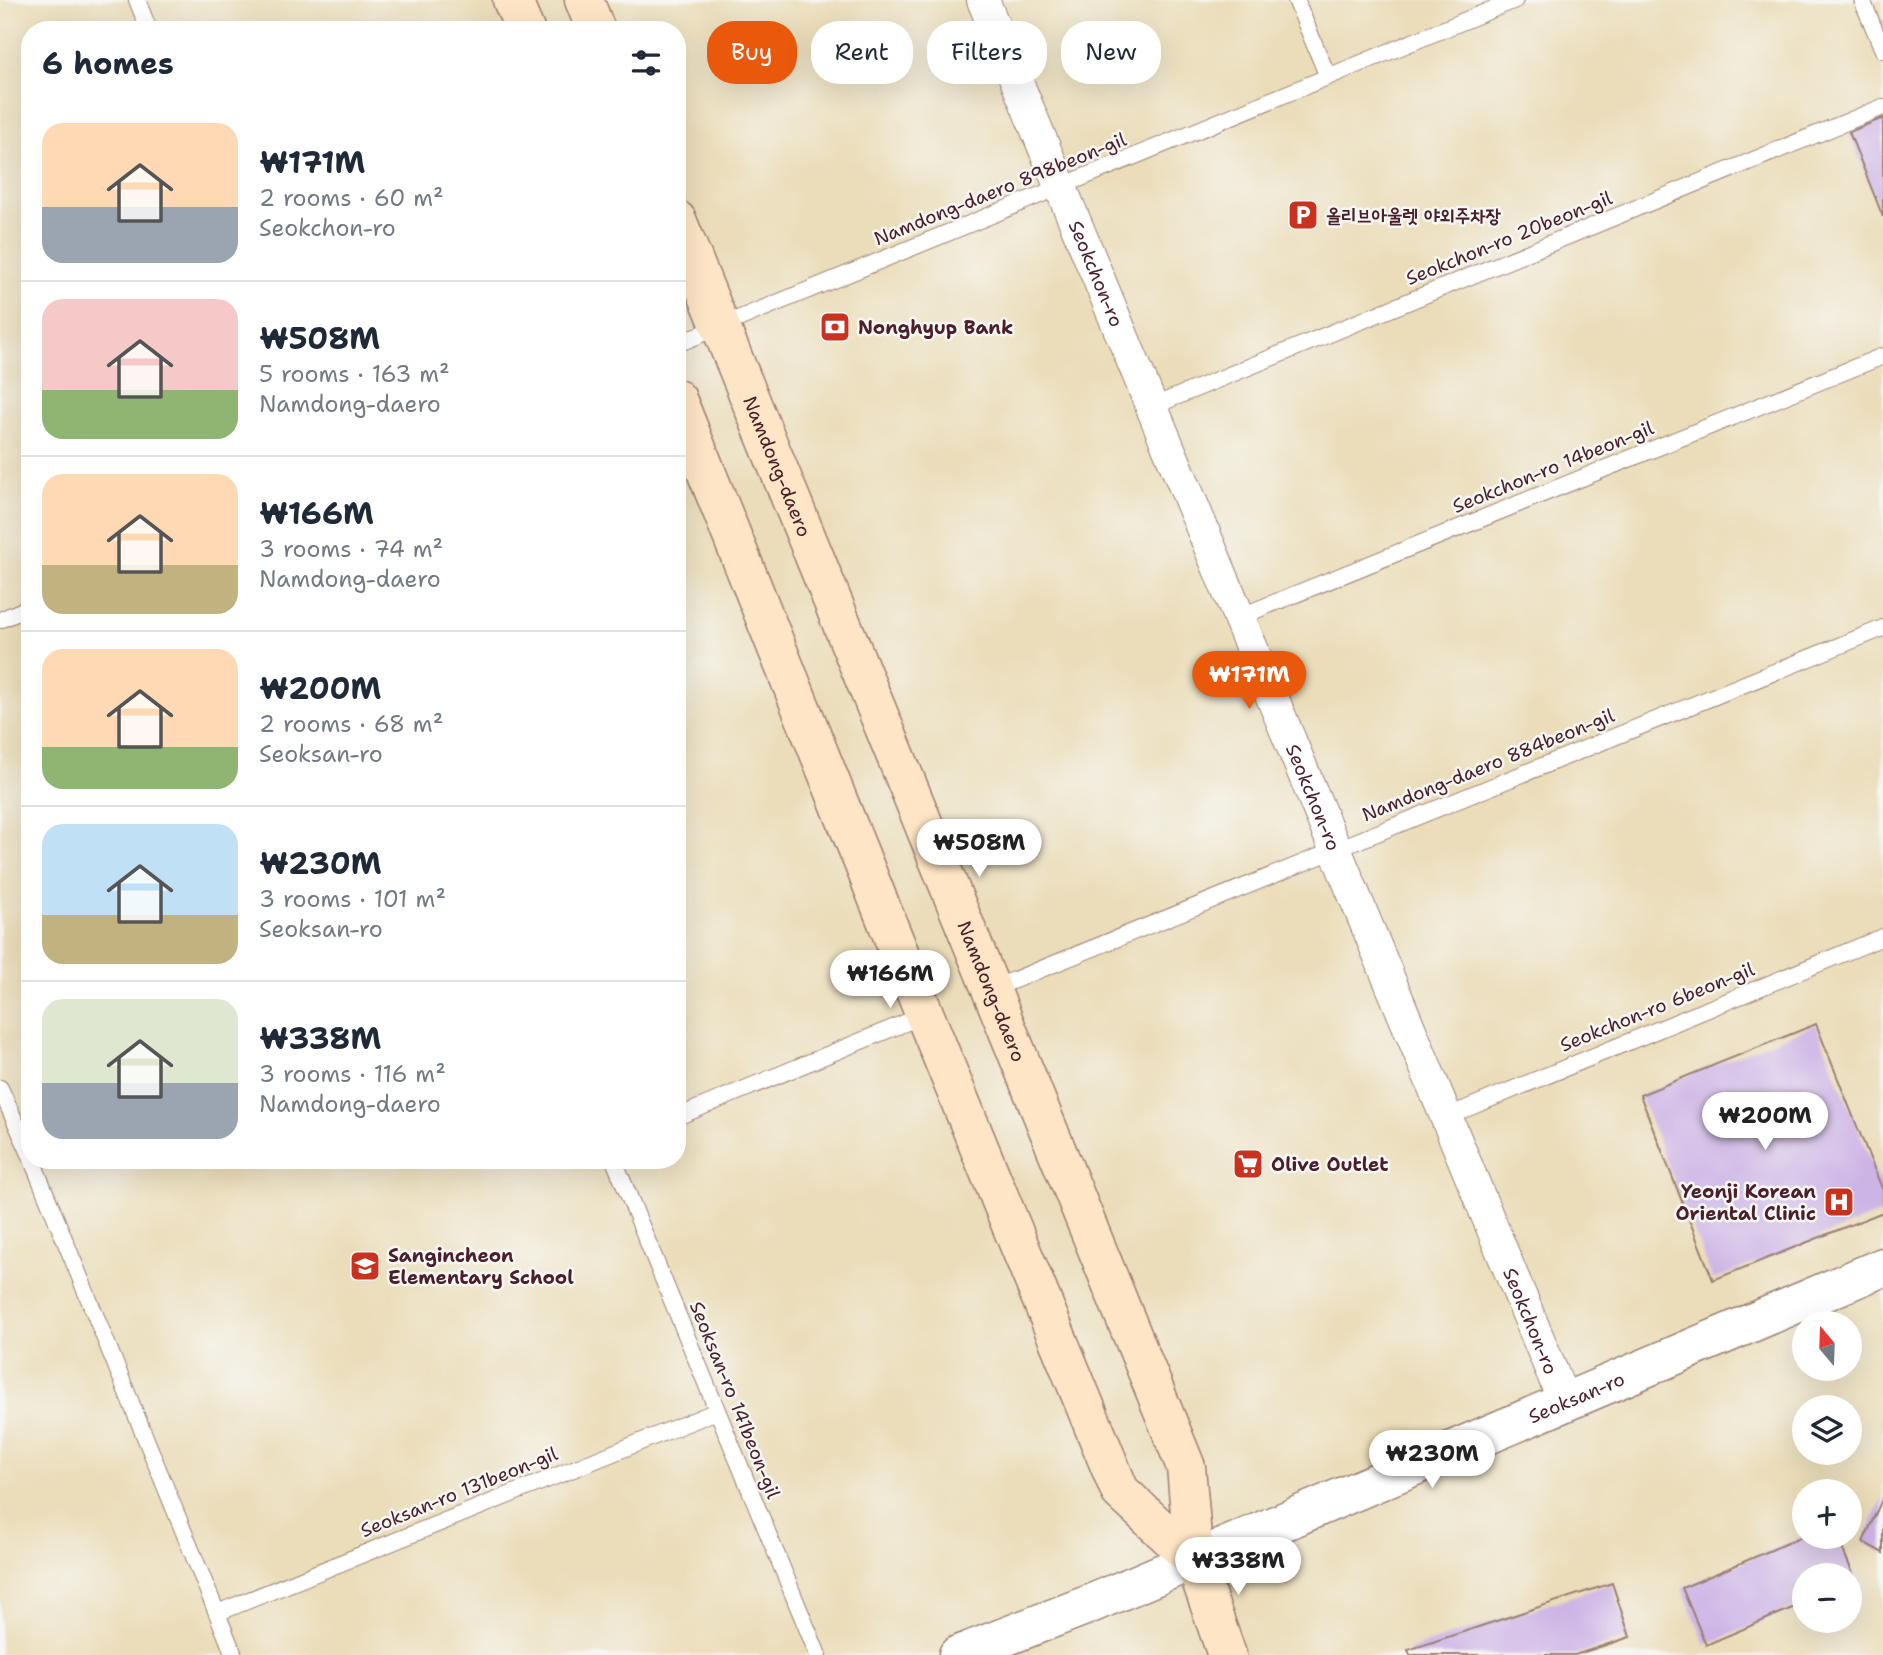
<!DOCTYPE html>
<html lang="en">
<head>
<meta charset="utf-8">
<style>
  body { margin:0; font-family:"Shantell Sans","Poor Story",sans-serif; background:#f6f6f7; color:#1f2937; height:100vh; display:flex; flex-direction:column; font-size:26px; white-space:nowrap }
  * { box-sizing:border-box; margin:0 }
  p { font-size:23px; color:#747a83 }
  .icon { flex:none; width:38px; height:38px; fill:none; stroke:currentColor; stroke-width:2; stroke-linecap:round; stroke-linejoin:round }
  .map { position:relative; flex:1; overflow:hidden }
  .panel { position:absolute; left:21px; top:21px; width:665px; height:1148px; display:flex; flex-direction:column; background:#fff; border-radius:28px; box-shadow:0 7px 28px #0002 }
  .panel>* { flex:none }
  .guide { position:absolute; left:707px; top:21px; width:665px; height:63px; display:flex; gap:14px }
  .needle { width:46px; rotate:341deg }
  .controls { position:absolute; left:1792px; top:1311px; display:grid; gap:14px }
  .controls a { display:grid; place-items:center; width:70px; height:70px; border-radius:50%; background:#fff; box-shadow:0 7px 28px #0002; font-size:35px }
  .price { position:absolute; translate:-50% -60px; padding:0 16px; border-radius:24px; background:#fff; color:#222; font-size:23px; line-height:46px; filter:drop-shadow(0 2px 4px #0008) }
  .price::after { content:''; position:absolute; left:50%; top:42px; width:21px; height:16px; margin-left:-10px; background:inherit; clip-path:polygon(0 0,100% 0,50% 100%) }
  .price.current { background:#ea580c; color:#fff }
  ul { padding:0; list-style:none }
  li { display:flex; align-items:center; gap:21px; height:175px; padding:0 21px }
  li+li { border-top:2px solid #e0e1e3 }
  li span { display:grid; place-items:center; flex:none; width:196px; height:140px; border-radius:21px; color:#555 }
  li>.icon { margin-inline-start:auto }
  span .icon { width:84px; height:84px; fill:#fffc; stroke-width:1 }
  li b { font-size:30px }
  h2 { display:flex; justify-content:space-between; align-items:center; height:84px; padding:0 21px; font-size:30px }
  .tag { padding:0 24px; border-radius:28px; background:#fff; box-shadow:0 7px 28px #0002; font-size:24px; line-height:63px }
  .tag.current { background:#ea580c; color:#fff }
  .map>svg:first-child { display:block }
  .building { fill:#cdb4e6 }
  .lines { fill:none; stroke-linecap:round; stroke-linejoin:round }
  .service-casing { stroke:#9a7e72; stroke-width:18 }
  .minor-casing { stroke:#9a7e72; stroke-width:34 }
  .tertiary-casing { stroke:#9a7e72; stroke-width:41 }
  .secondary-casing { stroke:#9a7e72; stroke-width:41 }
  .service { stroke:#fff; stroke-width:16 }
  .minor { stroke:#fff; stroke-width:32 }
  .tertiary { stroke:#fff; stroke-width:38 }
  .secondary { stroke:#fde5c5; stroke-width:38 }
  .labels { text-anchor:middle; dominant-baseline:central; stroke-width:5; stroke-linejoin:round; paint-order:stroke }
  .street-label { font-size:19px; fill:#4a1f2b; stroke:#f6f6f2 }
  .poi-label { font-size:19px; font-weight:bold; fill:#4a1f2b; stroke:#f6f6f2; text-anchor:start }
</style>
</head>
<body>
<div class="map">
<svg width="1883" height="1655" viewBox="0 0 1883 1655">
  <rect width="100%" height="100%" fill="#f6f6f2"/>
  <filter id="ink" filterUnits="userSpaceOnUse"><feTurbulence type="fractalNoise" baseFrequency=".0143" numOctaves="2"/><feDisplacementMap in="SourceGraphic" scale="14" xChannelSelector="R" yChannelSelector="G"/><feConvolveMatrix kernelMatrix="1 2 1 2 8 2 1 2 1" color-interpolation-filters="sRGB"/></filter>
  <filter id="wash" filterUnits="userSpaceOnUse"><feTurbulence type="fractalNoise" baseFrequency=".00686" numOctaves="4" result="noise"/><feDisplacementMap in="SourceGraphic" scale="28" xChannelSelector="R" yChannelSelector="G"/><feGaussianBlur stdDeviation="1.57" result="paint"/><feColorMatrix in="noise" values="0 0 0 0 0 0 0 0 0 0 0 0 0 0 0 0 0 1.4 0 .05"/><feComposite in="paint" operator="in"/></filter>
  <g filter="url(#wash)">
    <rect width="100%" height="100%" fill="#ebddb9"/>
    <g id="blocks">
      <path class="building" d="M1883,118V217L1849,132Z
        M1816,1024L1883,1191V1212L1713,1280L1640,1095Z
        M1883,1497V1553L1863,1542Z
        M1804,1536H1837L1856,1581L1850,1584V1575H1804V1603L1706,1645L1682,1588Z
        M1612,1583L1630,1637L1575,1655H1410L1408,1650Z"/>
    </g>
  </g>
  <g filter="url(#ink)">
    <use href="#blocks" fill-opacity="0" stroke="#9a7e72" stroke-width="2"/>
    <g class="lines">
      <g class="service-casing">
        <path id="service" d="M137,0L149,30
          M1296,0L1328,77
          M1862,0L1883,50
          M677,344L1515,0
          M1151,407L1883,107
          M1239,617L1883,356
          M0,620L30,607
          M992,989L1883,628
          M0,1088L30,1154
          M677,1117L924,1015
          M1446,1117L1883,937
          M32,1160L234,1655
          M614,1160L818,1655
          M217,1613L717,1411"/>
      </g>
      <g class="minor-casing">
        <g id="minor">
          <path id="s1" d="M983,0L1564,1401"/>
        </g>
      </g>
      <g class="tertiary-casing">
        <g id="tertiary">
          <path id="s2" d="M958,1655L1090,1604L1883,1267"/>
        </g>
      </g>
      <g class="secondary-casing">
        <g id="secondary">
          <path d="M512,0L525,30"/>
          <path d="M584,0L596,30"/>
          <path id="s3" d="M677,220L1186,1467L1194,1560L1227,1655"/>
          <path d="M677,399L901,957L1120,1491L1194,1560"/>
        </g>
      </g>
      <use href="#service" class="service"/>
      <use href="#minor" class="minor"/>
      <use href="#tertiary" class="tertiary"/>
      <use href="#secondary" class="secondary"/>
    </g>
  </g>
  <defs>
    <g id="parking-square" transform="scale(1.575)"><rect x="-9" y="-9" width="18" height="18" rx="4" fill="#c8321e" stroke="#f6f6f2"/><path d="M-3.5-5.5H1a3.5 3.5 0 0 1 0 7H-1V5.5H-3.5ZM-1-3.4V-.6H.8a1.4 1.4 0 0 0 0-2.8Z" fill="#fff"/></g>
    <g id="bank-square" transform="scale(1.575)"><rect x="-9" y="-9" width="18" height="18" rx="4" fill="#c8321e" stroke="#f6f6f2"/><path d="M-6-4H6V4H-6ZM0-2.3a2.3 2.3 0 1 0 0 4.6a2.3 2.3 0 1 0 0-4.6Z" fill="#fff"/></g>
    <g id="supermarket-square" transform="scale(1.575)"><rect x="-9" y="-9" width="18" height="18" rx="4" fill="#c8321e" stroke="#f6f6f2"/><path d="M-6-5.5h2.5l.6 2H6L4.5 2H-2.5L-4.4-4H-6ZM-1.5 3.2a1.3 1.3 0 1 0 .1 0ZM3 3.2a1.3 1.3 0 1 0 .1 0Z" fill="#fff"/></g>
    <g id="hospital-square" transform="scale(1.575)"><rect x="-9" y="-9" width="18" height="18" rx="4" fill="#c8321e" stroke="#f6f6f2"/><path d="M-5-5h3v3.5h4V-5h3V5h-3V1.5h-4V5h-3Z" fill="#fff"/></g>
    <g id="school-square" transform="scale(1.575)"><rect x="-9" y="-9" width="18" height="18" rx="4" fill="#c8321e" stroke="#f6f6f2"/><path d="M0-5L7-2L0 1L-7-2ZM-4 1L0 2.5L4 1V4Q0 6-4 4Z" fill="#fff"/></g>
  </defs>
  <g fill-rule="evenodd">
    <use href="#parking-square" x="1303" y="215"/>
    <use href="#bank-square" x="835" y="327"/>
    <use href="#supermarket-square" x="1248" y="1164"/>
    <use href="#hospital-square" x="1839" y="1202"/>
    <use href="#school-square" x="365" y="1266"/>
  </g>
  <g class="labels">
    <g class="street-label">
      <text transform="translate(1000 189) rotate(-22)">Namdong-daero 898beon-gil</text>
      <text transform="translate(1509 238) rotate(-22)">Seokchon-ro 20beon-gil</text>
      <text stroke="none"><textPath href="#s1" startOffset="296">Seokchon-ro</textPath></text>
      <text stroke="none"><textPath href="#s3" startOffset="266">Namdong-daero</textPath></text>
      <text transform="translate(1553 467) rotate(-22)">Seokchon-ro 14beon-gil</text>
      <text transform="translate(1488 765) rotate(-22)">Namdong-daero 884beon-gil</text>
      <text stroke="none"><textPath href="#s1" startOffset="863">Seokchon-ro</textPath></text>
      <text stroke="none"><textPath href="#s3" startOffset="833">Namdong-daero</textPath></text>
      <text transform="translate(1657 1007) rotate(-22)">Seokchon-ro 6beon-gil</text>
      <text stroke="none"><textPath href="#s1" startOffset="1430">Seokchon-ro</textPath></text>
      <text stroke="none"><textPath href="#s2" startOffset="670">Seoksan-ro</textPath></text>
      <text transform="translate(735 1400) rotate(68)">Seoksan-ro 141beon-gil</text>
      <text transform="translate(459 1492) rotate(-22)">Seoksan-ro 131beon-gil</text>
    </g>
    <g class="poi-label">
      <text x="1326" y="215">올리브아울렛 야외주차장</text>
      <text x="858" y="327">Nonghyup Bank</text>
      <text x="1271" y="1164">Olive Outlet</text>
      <text x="1816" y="1191" text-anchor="end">Yeonji Korean<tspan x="1816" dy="22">Oriental Clinic</tspan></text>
      <text x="388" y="1255">Sangincheon<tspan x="388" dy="22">Elementary School</tspan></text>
    </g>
  </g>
</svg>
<div class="controls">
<a><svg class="needle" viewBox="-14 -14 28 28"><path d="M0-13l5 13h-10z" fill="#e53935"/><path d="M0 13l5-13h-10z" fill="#747a83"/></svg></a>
<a><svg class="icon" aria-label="layers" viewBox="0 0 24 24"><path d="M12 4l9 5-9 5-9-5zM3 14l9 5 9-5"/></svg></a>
<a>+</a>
<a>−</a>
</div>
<b class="price current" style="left:1249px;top:711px">₩171M</b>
<b class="price" style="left:979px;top:879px">₩508M</b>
<b class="price" style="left:890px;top:1010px">₩166M</b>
<b class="price" style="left:1765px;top:1152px">₩200M</b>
<b class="price" style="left:1432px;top:1490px">₩230M</b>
<b class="price" style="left:1238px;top:1597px">₩338M</b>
<div class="guide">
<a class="tag current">Buy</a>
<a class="tag">Rent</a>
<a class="tag">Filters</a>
<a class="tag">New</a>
</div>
<section class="panel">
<h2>6 homes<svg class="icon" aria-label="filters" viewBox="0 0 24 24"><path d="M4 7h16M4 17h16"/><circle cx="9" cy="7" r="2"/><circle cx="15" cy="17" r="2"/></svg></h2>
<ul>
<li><span style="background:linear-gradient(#ffd9b3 60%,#9aa5b1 0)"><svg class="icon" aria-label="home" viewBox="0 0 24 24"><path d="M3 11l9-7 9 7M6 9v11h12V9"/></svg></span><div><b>₩171M</b><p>2 rooms · 60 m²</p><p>Seokchon-ro</p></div></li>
<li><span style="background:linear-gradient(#f6c9c9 65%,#8fb573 0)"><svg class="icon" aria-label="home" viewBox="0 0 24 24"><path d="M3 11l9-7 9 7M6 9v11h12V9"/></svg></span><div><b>₩508M</b><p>5 rooms · 163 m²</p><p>Namdong-daero</p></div></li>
<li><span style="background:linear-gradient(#ffd9b3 65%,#c2b280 0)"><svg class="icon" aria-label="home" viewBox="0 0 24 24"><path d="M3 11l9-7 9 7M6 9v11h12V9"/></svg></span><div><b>₩166M</b><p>3 rooms · 74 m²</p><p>Namdong-daero</p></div></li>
<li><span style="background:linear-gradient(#ffd9b3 70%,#8fb573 0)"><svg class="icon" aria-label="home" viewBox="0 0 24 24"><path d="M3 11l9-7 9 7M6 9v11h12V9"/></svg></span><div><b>₩200M</b><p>2 rooms · 68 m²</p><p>Seoksan-ro</p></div></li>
<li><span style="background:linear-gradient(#bfe0f5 65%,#c2b280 0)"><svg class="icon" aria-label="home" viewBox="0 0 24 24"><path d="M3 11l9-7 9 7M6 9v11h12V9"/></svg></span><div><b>₩230M</b><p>3 rooms · 101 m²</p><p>Seoksan-ro</p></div></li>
<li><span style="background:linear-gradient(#dfe7d0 60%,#9aa5b1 0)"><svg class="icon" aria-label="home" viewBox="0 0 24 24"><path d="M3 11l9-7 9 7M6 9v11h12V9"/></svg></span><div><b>₩338M</b><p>3 rooms · 116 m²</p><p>Namdong-daero</p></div></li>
</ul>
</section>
</div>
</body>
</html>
